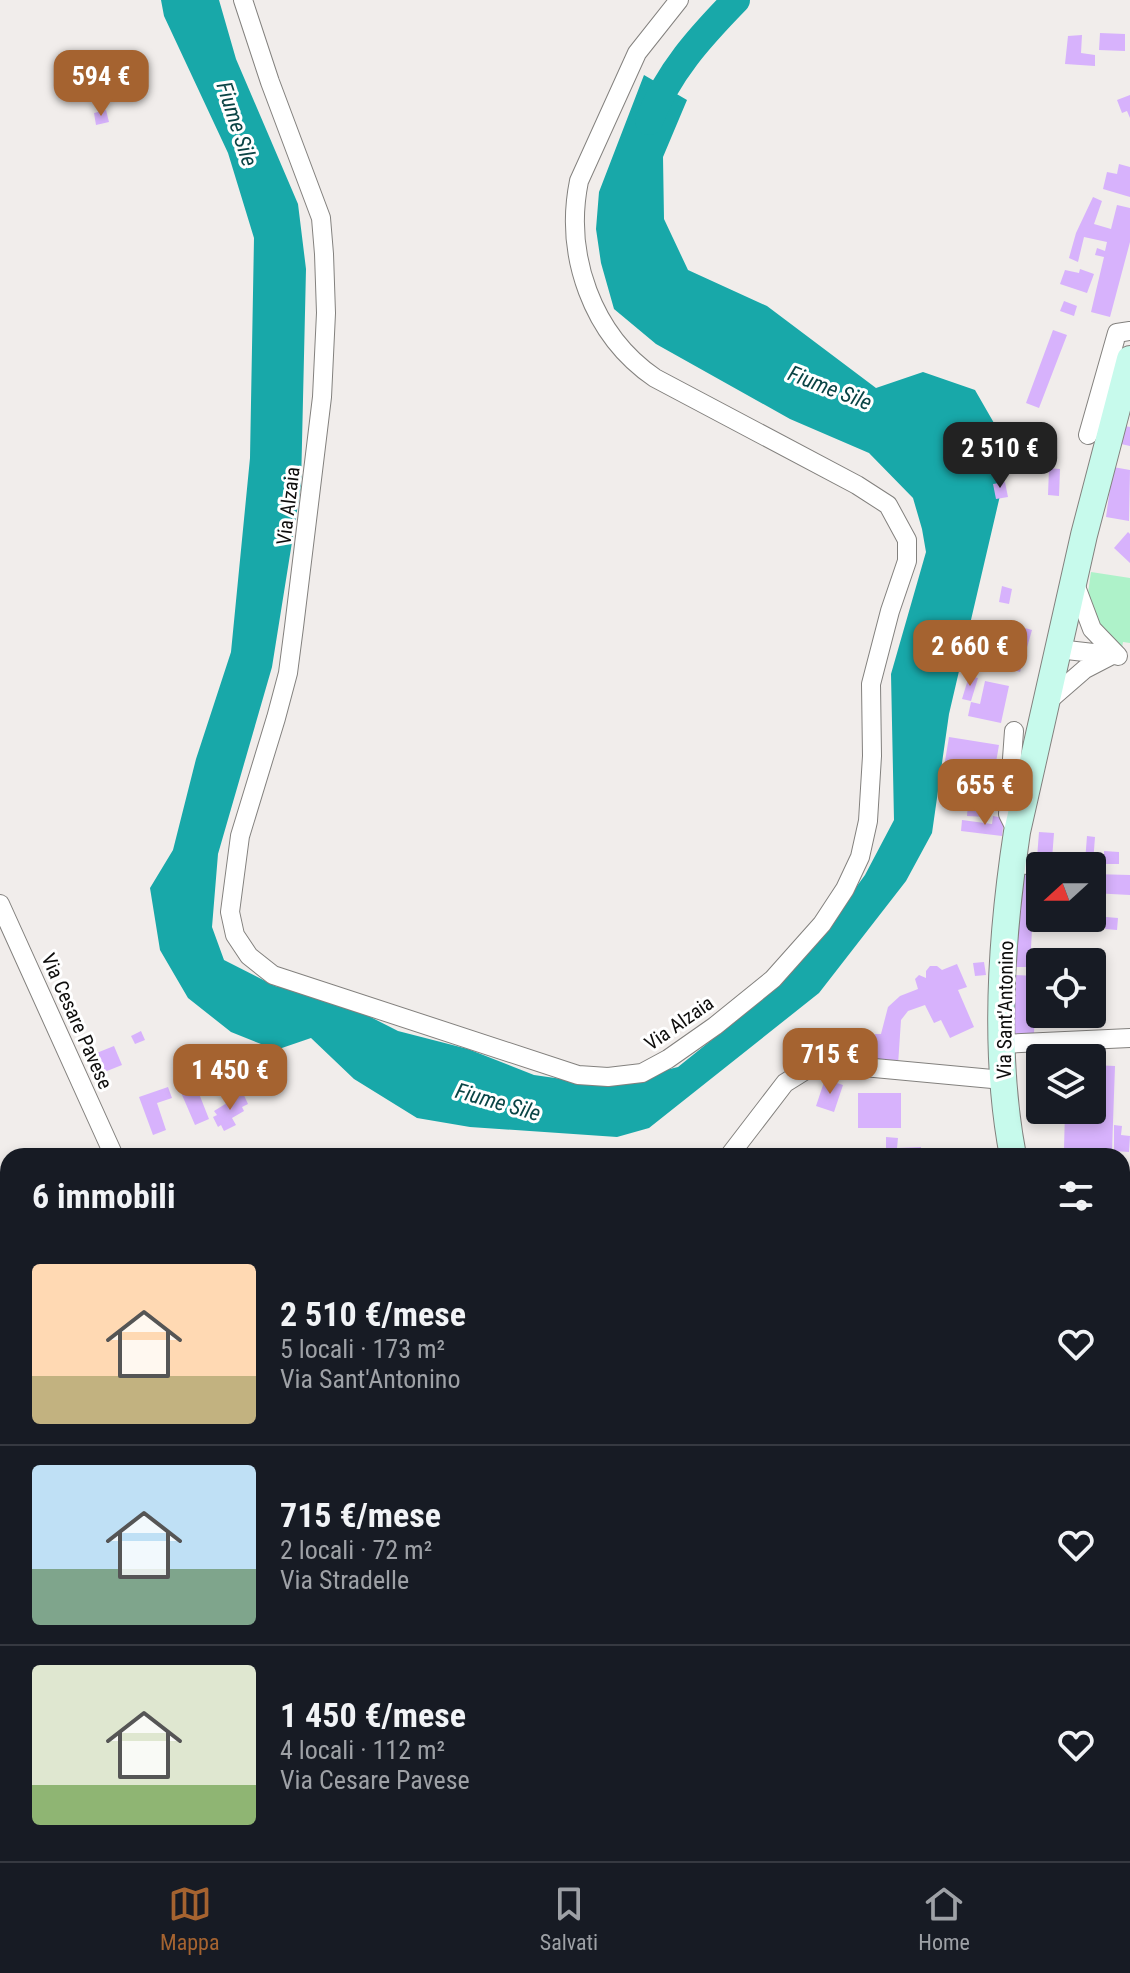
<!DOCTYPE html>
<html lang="it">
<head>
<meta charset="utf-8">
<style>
  body { margin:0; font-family:"Roboto Condensed",sans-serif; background:#20242c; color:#f1f3f6; height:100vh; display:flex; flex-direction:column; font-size:30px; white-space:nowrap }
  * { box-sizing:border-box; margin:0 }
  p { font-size:26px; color:#9ea1a6 }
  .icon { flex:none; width:44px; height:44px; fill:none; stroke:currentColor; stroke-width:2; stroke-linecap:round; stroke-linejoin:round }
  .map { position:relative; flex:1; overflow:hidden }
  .drawer { position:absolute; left:0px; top:1148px; width:1130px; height:714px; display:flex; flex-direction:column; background:#171b24; border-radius:24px 24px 0 0; box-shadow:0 4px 12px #0003 }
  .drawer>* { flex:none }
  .needle { width:52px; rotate:249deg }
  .buttons { position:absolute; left:1026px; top:852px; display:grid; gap:16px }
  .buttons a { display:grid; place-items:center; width:80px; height:80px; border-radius:8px; background:#171b24; box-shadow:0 4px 12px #0003; font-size:40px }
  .price { position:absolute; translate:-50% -68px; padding:0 18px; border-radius:16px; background:#a56330; color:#fff; font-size:26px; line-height:52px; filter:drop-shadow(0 2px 4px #0008) }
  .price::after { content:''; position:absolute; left:50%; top:48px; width:24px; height:18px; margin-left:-12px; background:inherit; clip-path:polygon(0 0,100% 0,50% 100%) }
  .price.active { background:#222; color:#fff }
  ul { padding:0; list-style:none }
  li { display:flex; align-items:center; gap:24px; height:200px; padding:0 32px }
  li+li { border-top:2px solid #363941 }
  li span { display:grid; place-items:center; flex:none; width:224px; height:160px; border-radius:8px; color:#555 }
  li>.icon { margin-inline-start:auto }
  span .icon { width:96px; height:96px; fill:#fffc; stroke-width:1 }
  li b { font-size:34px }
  h2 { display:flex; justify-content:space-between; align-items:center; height:96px; padding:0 32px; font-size:34px }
  .dock { display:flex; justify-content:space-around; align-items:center; height:112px; border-top:2px solid #363941; background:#171b24; font-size:22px; color:#9ea1a6 }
  .dock a { display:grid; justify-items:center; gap:4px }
  .dock .active { color:#a56330 }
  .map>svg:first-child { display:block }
  .green { fill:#aef2c9 }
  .water { fill:#18a8a9 }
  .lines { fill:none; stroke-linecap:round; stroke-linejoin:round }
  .river { stroke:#18a8a9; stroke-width:28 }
  .building { fill:#d7b2fc }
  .street-casing { stroke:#83817e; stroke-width:20 }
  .secondary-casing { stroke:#83817e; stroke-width:28 }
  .street { stroke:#fff; stroke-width:18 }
  .secondary { stroke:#c7faec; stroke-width:26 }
  .labels { text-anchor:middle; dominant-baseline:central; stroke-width:6; stroke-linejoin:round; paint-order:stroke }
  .street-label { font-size:20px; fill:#0e0d0c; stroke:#fff }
  .water-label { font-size:22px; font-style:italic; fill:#0a4445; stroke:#fff }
</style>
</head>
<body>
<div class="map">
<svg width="1130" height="1861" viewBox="0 0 1130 1861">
  <rect width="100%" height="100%" fill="#f1edeb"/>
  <path class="green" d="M1091,572L1130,578V643L1123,642L1122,648L1103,635L1087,600Z"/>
  <path class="water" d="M161,0H219L236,59L298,204L306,269L301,486L272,667L218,854L212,927L224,960L275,986L335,999L398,1031L468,1049L534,1075L604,1085L678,1067L724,1030L806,956L865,875L894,820L891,674L926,552L922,529L913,498L869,453L790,419L656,344L614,309L601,263L596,229L599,192L644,75L687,100L663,157L664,219L688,270L767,306L876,388L923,372L975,390L998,430L1006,470L949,714L932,833L906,881L819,993L649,1128L617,1137L470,1127L417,1118L354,1079L311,1038L276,1050L231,1032L188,998L160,950L150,888L173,850L196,759L231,652L250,458L254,238L228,153L164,16Z"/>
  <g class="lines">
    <path class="river" d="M649,121C668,72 700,37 736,0"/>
  </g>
  <path class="building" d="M1100,33L1125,34V51L1099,50Z
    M1082,35L1081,53L1095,55V66L1065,64L1068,36Z
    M91,66L95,82L86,84L82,69Z
    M1130,95V118L1127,111L1122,113L1117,100Z
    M106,110L109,122L96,125L94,113Z
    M1119,164L1130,167V197L1103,189L1107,172L1117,174Z
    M1093,197L1102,201L1094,224L1111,229L1117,205L1130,208V242L1110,317L1091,312L1104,257L1095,255L1097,248L1105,251L1107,242L1084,237L1078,262L1069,258L1076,233Z
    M1080,269L1094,274L1087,293L1060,284L1065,270L1079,273Z
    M1064,301L1077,306L1074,316L1060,311Z
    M1053,330L1067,335L1039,408L1026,403Z
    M1125,426L1130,427V446L1121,444Z
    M1113,467L1130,470L1129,521L1106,517Z
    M1049,468L1060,469L1059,496L1048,495Z
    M1005,482L1008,497L996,499L993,484Z
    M1128,532L1130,534V563L1114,548Z
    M1002,586L1012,589L1009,604L999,602Z
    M1007,623L1032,630L1020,672L996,665Z
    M969,676L978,678L971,701L962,699Z
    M985,681L1009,686L1001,723L968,716L971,702L980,704Z
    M949,737L999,745L994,774L944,767Z
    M970,780L994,782L992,806H988L987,817L967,816Z
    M993,816L1004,818L1002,836L961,831L962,820L992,824Z
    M1039,832L1054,833L1052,859L1037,858Z
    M1087,836L1095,837L1093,863L1085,862Z
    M1104,851L1119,852V864H1104Z
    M1021,871L1035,872L1030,967H1016Z
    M1093,874L1130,875V895L1092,893Z
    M1106,917L1118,918L1117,930L1105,929Z
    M1053,948H1061V962H1053Z
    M984,962L986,975L975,976L973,963Z
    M957,964L967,987L958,990L974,1027L950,1038L941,1020L934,1023L925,1005L908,1011L901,1020L898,1065L873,1063L875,1034H881L888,1007L900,996L918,989L915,979L919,975L926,978V971L930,966H937L942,970Z
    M1014,975L1035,976V986L1040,987V1003H1035L1034,1035L1013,1034Z
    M1062,1014H1083V1024L1062,1023Z
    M141,1031L145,1040L135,1044L131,1036Z
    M114,1046L122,1065L102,1073L94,1054Z
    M1092,1065L1115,1066L1112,1151L1064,1149L1065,1110H1092Z
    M197,1072L199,1079L194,1081L209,1119L195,1125L176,1081Z
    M825,1079L843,1085L834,1112L816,1106Z
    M168,1087L172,1098L157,1103L166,1130L153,1135L139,1097Z
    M243,1093L248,1104L242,1107L244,1111L232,1118L236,1125L224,1131L221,1125L218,1127L213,1117L217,1115L214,1111Z
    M858,1093H901V1128H858Z
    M1114,1125L1122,1126L1121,1135L1130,1136L1129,1152L1114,1151Z
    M886,1137L898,1138L897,1148L921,1147V1156H833L832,1150L886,1148Z
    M2,1175L8,1186V1207L0,1212V1176Z
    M1130,1371V1407L1122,1408V1373Z"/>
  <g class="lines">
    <g class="street-casing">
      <path id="street" d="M243,0L270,82L321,218L324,254L326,313L322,397L294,627L288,673L276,718L240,836L230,912L235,935L249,956L273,975L578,1075L608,1077L642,1073L668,1059L715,1026L773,979L822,924L845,889L860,857L868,821L872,756L871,684L890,611L907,561V540L888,505L857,485L655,378C592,335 564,255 579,181L637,53L679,0
        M1088,435L1117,333L1130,331
        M1075,584L1092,629L1118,656
        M1058,649L1111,655
        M1047,702L1085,669L1112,655
        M1014,731L1008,814L1017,832
        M1012,864L1048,866
        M0,904L114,1156
        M1002,1044L1130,1038
        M729,1156L785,1083L809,1068L853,1066L1003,1080
        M1122,1544H1130"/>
    </g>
    <g class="secondary-casing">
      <path id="secondary" d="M1013,1156C993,1052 1001,936 1017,832L1084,535L1130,359
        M0,1255L8,1252
        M1122,1724L1130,1765"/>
    </g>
    <use href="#street" class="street"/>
    <use href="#secondary" class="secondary"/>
  </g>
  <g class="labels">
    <g class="street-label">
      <text transform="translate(288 506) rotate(-83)">Via Alzaia</text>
      <text transform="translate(1005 1010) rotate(-89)">Via Sant'Antonino</text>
      <text transform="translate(77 1021) rotate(66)">Via Cesare Pavese</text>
      <text transform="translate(679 1023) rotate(-35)">Via Alzaia</text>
    </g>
    <g class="water-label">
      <text transform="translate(237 124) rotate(72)">Fiume Sile</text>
      <text transform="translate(830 388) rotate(21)">Fiume Sile</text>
      <text transform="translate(498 1102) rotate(16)">Fiume Sile</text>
    </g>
  </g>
</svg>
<div class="buttons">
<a><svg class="needle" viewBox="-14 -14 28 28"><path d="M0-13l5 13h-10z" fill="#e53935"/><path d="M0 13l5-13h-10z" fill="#9ea1a6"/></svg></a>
<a><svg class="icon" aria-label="locate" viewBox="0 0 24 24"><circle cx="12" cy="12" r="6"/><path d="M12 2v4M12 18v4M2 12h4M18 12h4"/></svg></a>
<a><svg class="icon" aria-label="layers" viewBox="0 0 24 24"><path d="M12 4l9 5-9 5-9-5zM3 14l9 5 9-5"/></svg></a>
</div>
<b class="price" style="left:101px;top:118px">594 €</b>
<b class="price active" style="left:1000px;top:490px">2 510 €</b>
<b class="price" style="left:970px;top:688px">2 660 €</b>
<b class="price" style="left:985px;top:827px">655 €</b>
<b class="price" style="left:830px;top:1096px">715 €</b>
<b class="price" style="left:230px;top:1112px">1 450 €</b>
<section class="drawer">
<h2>6 immobili<svg class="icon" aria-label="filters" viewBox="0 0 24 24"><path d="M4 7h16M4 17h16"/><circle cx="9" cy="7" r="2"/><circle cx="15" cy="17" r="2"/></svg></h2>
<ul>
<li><span style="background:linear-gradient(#ffd9b3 70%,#c2b280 0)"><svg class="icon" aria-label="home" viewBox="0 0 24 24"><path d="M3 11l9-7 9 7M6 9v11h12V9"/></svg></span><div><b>2 510 €/mese</b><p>5 locali · 173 m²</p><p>Via Sant'Antonino</p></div><svg class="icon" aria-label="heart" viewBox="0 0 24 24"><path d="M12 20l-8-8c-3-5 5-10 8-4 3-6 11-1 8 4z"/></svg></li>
<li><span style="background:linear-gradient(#bfe0f5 65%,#7fa58c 0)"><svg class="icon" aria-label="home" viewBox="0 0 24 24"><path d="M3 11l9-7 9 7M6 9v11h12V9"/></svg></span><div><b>715 €/mese</b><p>2 locali · 72 m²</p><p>Via Stradelle</p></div><svg class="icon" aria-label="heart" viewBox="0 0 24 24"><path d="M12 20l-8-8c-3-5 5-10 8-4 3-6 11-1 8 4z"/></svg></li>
<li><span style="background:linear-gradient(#dfe7d0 75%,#8fb573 0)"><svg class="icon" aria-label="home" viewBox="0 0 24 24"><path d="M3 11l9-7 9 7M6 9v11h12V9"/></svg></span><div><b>1 450 €/mese</b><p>4 locali · 112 m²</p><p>Via Cesare Pavese</p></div><svg class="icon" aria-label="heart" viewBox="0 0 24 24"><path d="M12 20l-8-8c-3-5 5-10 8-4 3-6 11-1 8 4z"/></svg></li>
</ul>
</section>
</div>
<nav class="dock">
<a class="active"><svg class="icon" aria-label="map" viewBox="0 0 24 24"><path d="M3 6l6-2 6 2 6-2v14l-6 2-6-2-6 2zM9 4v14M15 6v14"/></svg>Mappa</a>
<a><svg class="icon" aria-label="saved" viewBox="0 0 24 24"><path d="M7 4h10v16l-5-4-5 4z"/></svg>Salvati</a>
<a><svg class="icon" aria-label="home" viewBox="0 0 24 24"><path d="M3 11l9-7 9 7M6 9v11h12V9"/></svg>Home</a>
</nav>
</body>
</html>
